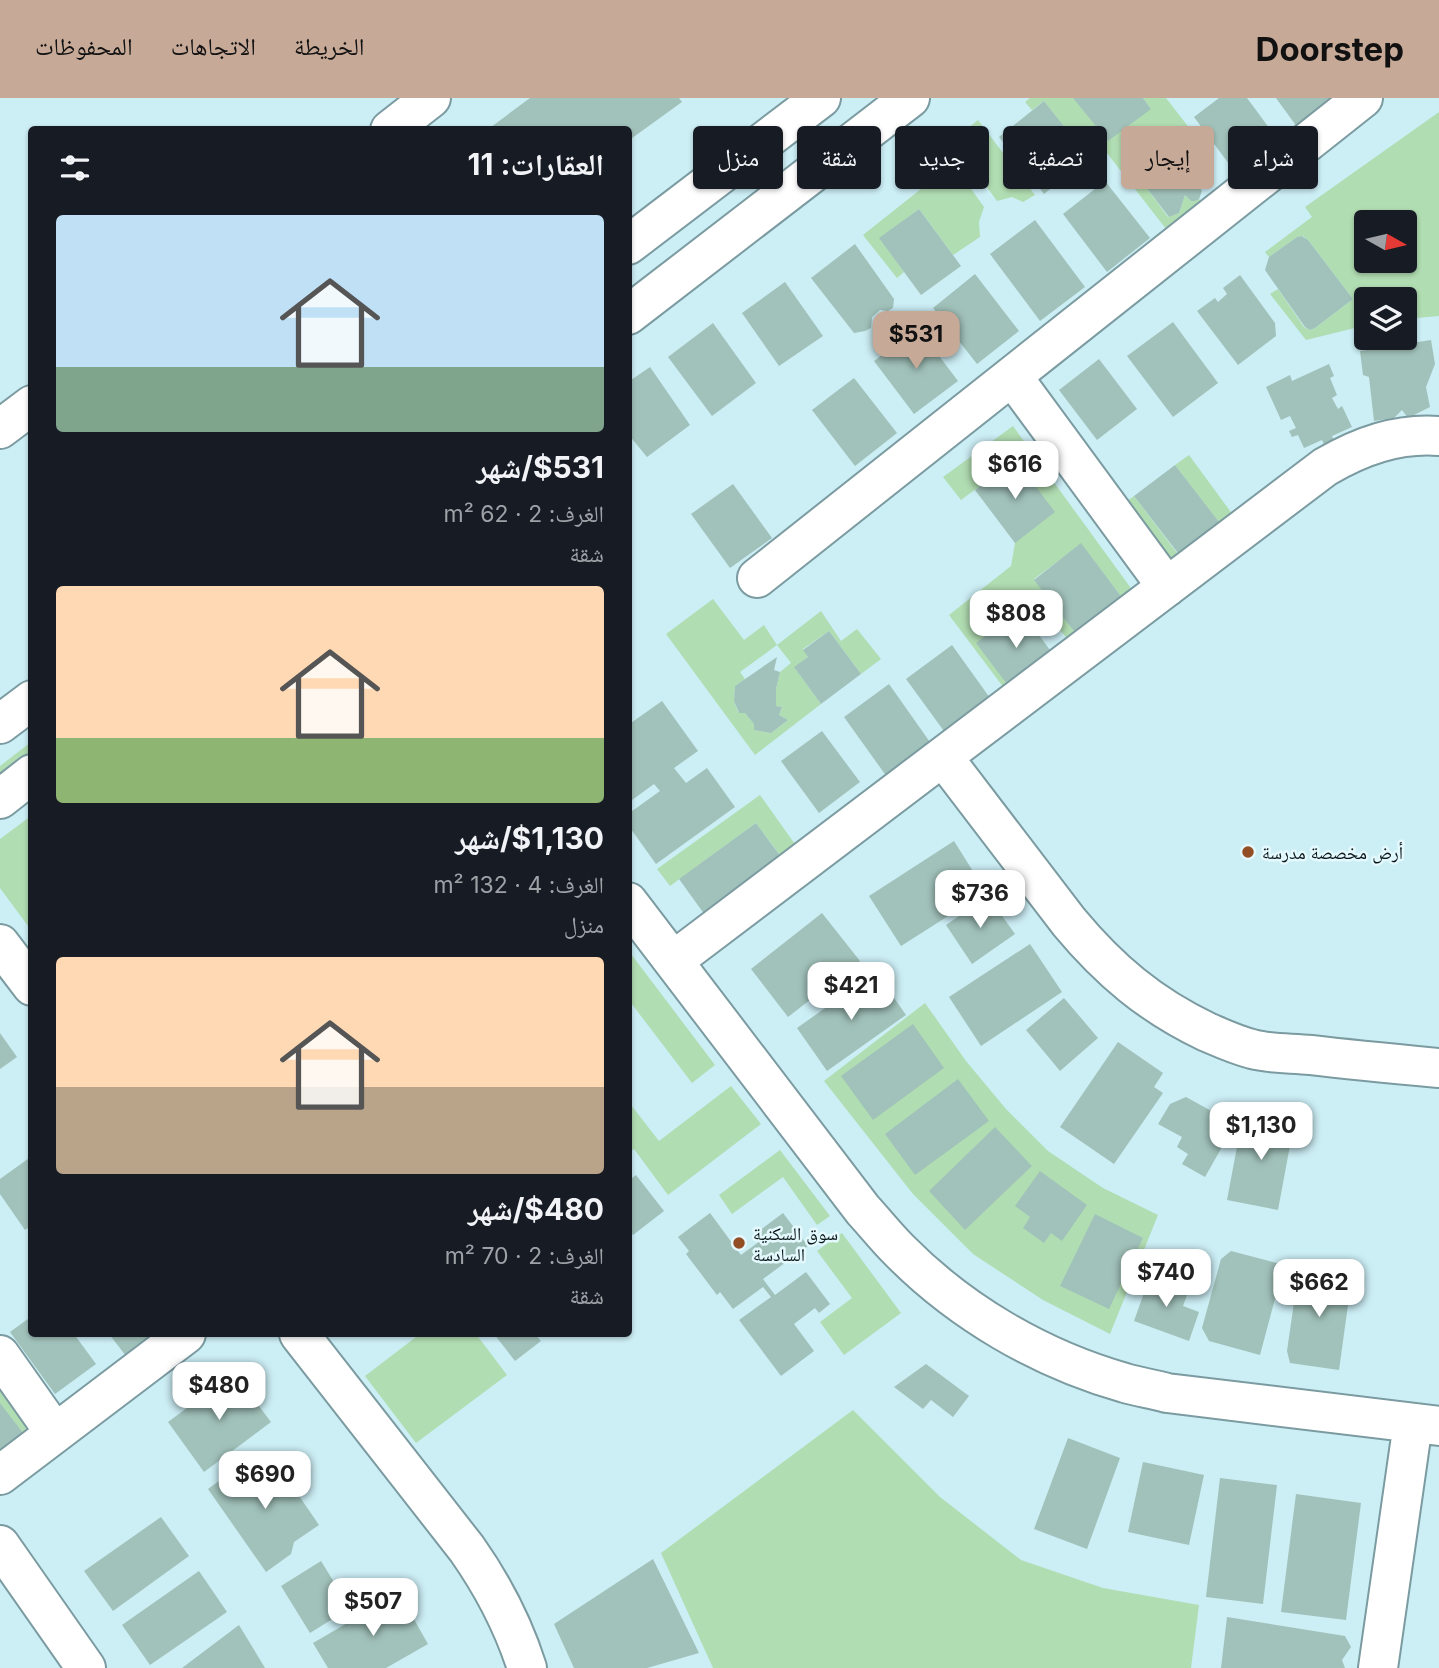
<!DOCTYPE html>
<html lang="ar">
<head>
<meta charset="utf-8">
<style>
  body { margin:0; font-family:Inter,"Noto Naskh Arabic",sans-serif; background:#20242c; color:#f1f3f6; direction:rtl; height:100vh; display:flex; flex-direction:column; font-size:26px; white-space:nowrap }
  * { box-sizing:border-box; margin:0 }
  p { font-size:23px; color:#9ea1a6 }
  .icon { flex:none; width:38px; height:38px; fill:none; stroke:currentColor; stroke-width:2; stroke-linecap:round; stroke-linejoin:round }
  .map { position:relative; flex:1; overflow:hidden; direction:ltr }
  .details { position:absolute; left:28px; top:28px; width:604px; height:1211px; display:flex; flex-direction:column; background:#171b24; border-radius:7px; box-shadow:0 2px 5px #0004; direction:rtl }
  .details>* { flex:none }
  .guide { position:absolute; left:653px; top:28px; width:665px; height:63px; direction:rtl; display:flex; gap:14px }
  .needle { width:46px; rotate:98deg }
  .controls { position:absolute; left:1354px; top:112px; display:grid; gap:14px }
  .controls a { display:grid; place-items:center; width:63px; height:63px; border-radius:7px; background:#171b24; box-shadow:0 2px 5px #0004; font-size:35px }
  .price { position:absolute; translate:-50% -60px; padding:0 16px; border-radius:14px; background:#fff; color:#222; font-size:23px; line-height:46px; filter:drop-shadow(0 2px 4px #0008) }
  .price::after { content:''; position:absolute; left:50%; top:42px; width:21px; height:16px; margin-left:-10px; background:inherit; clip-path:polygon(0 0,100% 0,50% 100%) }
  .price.on { background:#c7a998; color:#111 }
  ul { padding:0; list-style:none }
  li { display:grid; align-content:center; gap:14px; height:371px; padding:0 28px }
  li span { display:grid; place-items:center; height:217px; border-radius:7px; color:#555 }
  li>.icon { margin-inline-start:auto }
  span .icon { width:126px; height:126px; fill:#fffc; stroke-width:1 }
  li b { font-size:30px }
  h2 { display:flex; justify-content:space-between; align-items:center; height:84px; padding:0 28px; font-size:30px }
  .tag { padding:0 24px; border-radius:7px; background:#171b24; box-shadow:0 2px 5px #0004; font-size:24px; line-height:63px }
  .tag.on { background:#c7a998; color:#111 }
  header { display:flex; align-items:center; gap:42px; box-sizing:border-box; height:98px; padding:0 35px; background:#c7a998; color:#111 }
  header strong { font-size:33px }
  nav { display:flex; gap:38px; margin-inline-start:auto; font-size:24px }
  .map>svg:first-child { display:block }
  .green { fill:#b1ddb2; fill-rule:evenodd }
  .building { fill:#a1c2ba }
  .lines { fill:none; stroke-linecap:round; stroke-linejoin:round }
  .minor-casing { stroke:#7b9ba1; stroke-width:42 }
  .minor { stroke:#fff; stroke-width:38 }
  .poi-dot { fill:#944e26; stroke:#e4f9fd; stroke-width:2.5 }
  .labels { text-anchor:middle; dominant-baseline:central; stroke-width:5; stroke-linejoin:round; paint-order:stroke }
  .poi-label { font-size:18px; fill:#0a1619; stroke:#e4f9fd; text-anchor:start }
</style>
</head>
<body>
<header>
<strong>Doorstep</strong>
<nav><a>الخريطة</a><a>الاتجاهات</a><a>المحفوظات</a></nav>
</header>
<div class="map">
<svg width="1439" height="1570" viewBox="0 0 1439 1570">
  <rect width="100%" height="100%" fill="#cceef5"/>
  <path class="green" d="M1030,0H1073L1151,11L1143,0H1166L1208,54L1195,64L1168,30L1127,63L1168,119L1179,115L1185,97L1191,103L1199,101L1206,109L1170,136L1096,41L1082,52L1044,3L1032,12L1025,4Z
    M1439,14V218L1405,221V201H1367V227L1306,242L1270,196L1278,191L1304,229L1310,232L1315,230L1353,201L1308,142L1303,138L1297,139L1269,159L1265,154L1312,119L1305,109ZM1367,124H1405V163H1367Z
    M978,22L1035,97L1023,104L1012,99L997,103L953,42Z
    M943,51L984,109L979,124L980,139L953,157L919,111L880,140L904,174L897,180L863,137L926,87L915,72Z
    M1013,328L1133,493L1123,501L1081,446L1034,481L1077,537L1069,543L1048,517L1033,530L1012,510L1004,517L1007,522L1013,594L1010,598L949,517L1011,468L1015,445V362L961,402L943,379Z
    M1189,357L1244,432L1182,481L1126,404L1134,398L1180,459L1221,428L1175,367Z
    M713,501L744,542L764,527L777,547L821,513L841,543L857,531L881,561L861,576L829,533L803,551L808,559L795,570L821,606L755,657L666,536ZM777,547L791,565L780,574L776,591V608L782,609L779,617L788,622L771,635L754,632V626L745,615L738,614L734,603L735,588L745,581L740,574Z
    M31,644V660L0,684V668Z
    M760,697L797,749L782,760L756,725L670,788L657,771Z
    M31,718L32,832H31L0,790V741Z
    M628,852L715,967L692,985L628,901Z
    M925,905L966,963L1006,1011L1048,1053L1103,1090L1158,1117L1110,1236L1043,1202L973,1156L913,1096L824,983Z
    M731,988L761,1026L668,1097L634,1051L628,1055V1003L659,1043Z
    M780,1052L830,1118L817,1127L783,1079L732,1116L719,1097Z
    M842,1135L901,1215L844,1257L820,1224L852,1200L817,1153Z
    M420,1236H476L507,1277L416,1345L365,1278Z
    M0,1284L41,1338L0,1369Z
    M853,1312L940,1399L1021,1462L1103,1490L1199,1507L1191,1570H713L661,1455Z"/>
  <path class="building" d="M530,0H679L682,4L628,43V32H487Z
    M1073,0H1143L1151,11L1108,43Z
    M1219,0H1247L1281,46L1238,78L1194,19Z
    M1276,0H1339L1300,33Z
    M1044,3L1089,60L1044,96L999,39Z
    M1168,30L1195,64L1189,69L1200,73L1202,81L1197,85L1202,93L1199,101L1195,103H1191L1185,97L1179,115L1169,119L1126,63Z
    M1105,83L1150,140L1107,174L1063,116Z
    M919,111L961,168L921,197L879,140Z
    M1035,122L1085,189L1040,223L990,156Z
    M1302,138L1308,142L1353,201L1315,230L1310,232L1305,229L1265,172L1269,159L1297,139Z
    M855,146L894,201L893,210L888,213L880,212L872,219L871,230L865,233L854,235L811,180Z
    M975,176L1019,233L977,266L933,210Z
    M1240,177L1275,225L1276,238L1238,267L1197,213L1215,200L1218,204L1227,196L1223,190Z
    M785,184L823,238L779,268L742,215Z
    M1173,224L1218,285L1173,319L1127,258Z
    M713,225L756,285L712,318L668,259Z
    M918,230L958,283L914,316L874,263Z
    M1431,242L1435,266L1426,289L1430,309L1408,320L1402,312L1394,320L1374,323L1369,279L1363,277L1360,253Z
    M1099,261L1137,311L1097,342L1059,292Z
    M1329,266L1334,278L1330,280L1337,297L1332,300L1338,311L1342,308L1352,329L1332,338L1335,345L1325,349L1322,342L1304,350L1298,337L1292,339L1289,333L1296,330L1290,318L1281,322L1266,289L1290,277L1292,283Z
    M650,269L690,327L647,359L628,336V284Z
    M854,280L897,335L855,368L812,312Z
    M1015,361L1055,414L1015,445L975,392Z
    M1175,367L1222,428L1181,459L1134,398Z
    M733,386L772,440L730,470L691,416Z
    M1081,445L1123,501L1077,537L1034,482Z
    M1012,510L1020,511L1055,559L1013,594L976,545L1007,522L1004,517Z
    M829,533L861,576L821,606L794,569L808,559L803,552Z
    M952,547L995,607L949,640L906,581Z
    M777,559L774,572L780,574L776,591V608L782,609L779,617L788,622L771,635L754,632V626L745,615H739L734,603L735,588Z
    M889,586L932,647L887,679L844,619Z
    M662,603L698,653L674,670L686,685L707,670L735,709L656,766L628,727V716L660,693L654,686L628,705V627Z
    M822,633L860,684L819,715L781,663Z
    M756,725L787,767L710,824L679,781Z
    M954,743L986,794L901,848L869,798Z
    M988,798L1015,836L972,866L946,827Z
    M822,815L860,863L788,919L751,871Z
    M1030,846L1062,894L981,948L949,899Z
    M876,874L906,917L827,973L797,930Z
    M1064,900L1098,940L1060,973L1026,932Z
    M913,926L944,970L873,1022L841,978Z
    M0,935L17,959L0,971Z
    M1118,944L1163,975L1154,989L1163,995L1114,1066L1060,1029Z
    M958,981L989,1023L915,1077L885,1036Z
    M1186,999L1235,1026L1205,1079L1182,1066L1188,1056L1177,1049L1182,1039L1158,1026L1170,1006Z
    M1243,1017L1294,1026L1278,1112L1227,1102Z
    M995,1029L1032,1068L965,1132L929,1093Z
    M32,1058V1127L25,1132L0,1096V1081Z
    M1040,1073L1087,1107L1062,1143L1051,1135L1044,1145L1023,1130L1030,1119L1015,1108Z
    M636,1077L664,1113L633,1137L628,1130V1083Z
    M710,1115L741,1157L760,1143L755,1136L783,1115L808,1148L763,1181L775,1197L806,1174L830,1206L819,1215L815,1210L794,1226L814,1253L781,1278L739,1222L771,1199L763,1189L733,1211L720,1194L717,1197L686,1156L689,1153L678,1139Z
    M1095,1116L1143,1140L1109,1211L1060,1188Z
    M1231,1153L1284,1167L1260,1257L1209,1243L1202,1230L1221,1161Z
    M1299,1170L1352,1178L1339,1272L1290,1265L1287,1253Z
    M1151,1175L1175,1184L1172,1192L1187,1197L1183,1208L1199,1214L1189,1243L1134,1223Z
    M32,1218V1236H74L96,1266L55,1296L10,1234Z
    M109,1236H155L126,1258Z
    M494,1236H535L541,1243L515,1263Z
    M926,1266L969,1298L953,1319L931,1302L923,1311L894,1289Z
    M234,1275L271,1324L204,1374L168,1324Z
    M0,1305L23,1335L0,1353Z
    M1068,1340L1120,1360L1087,1451L1034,1431Z
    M271,1357L319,1427L294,1444L291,1456L266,1474L208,1391L231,1374L242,1377Z
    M1143,1364L1204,1377L1189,1447L1128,1434Z
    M1220,1380L1277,1387L1263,1506L1206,1499Z
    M1296,1396L1361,1405L1346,1522L1281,1514Z
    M161,1419L189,1458L113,1513L84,1473Z
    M653,1461L699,1555L647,1570H574L554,1526Z
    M321,1463L350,1510L310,1535L281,1488Z
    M199,1473L227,1514L150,1567L122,1527Z
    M399,1495L428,1546L386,1570H328L313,1545Z
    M1227,1519L1345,1538L1351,1549L1342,1562L1345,1570H1221Z
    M239,1527L265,1570H182Z"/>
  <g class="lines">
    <g class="minor-casing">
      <path id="minor" d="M390,32L431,0
        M628,147L821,0
        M628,217L910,0
        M1012,278L1167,489
        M0,331L32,307
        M757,480L1363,0
        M0,626L32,602
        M943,659L1069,824C1109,872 1150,907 1207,934C1221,940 1236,947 1252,951C1270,956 1291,955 1311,957C1353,962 1396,966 1439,970
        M0,701L32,676
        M628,804L863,1112C875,1125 886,1139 899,1152C960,1214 1040,1261 1125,1285C1138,1289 1153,1291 1167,1295L1439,1328
        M0,846L32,888
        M673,863L1325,369C1361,348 1397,335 1439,338
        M299,1236L467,1451C493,1488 513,1526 527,1570
        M0,1257L55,1335
        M0,1377L186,1236
        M0,1447L86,1570
        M1378,1570L1413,1325"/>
    </g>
    <use href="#minor" class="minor"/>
  </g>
  <g class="poi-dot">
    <circle cx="1248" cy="754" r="7"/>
    <circle cx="739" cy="1145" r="7"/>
  </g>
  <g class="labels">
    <g class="poi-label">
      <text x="1262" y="754">أرض مخصصة مدرسة</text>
      <text x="753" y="1135">سوق السكنية<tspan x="753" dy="21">السادسة</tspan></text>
    </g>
  </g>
</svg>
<div class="controls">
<a><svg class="needle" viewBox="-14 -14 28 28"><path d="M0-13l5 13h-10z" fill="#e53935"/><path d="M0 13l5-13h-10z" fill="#9ea1a6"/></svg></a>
<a><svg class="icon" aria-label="layers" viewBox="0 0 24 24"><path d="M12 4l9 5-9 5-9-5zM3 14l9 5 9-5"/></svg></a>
</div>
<b class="price on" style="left:916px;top:273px">$531</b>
<b class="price" style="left:1015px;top:403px">$616</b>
<b class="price" style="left:1016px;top:552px">$808</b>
<b class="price" style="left:980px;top:832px">$736</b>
<b class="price" style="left:851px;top:924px">$421</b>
<b class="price" style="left:1261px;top:1064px">$1,130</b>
<b class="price" style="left:1166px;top:1211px">$740</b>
<b class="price" style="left:1319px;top:1221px">$662</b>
<b class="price" style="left:219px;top:1324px">$480</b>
<b class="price" style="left:265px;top:1413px">$690</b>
<b class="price" style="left:373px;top:1540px">$507</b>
<div class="guide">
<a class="tag">شراء</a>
<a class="tag on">إيجار</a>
<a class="tag">تصفية</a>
<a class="tag">جديد</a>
<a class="tag">شقة</a>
<a class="tag">منزل</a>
</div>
<section class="details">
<h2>العقارات: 11<svg class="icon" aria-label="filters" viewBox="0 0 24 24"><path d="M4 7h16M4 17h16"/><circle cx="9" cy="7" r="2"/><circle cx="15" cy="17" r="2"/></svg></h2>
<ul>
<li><span style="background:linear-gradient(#bfe0f5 70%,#7fa58c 0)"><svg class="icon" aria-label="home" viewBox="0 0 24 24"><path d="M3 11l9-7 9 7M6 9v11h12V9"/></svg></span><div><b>$531/شهر</b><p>الغرف: 2 · 62 m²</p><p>شقة</p></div></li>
<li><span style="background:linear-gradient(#ffd9b3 70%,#8fb573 0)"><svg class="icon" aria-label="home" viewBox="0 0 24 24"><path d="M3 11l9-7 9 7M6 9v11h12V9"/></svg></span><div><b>$1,130/شهر</b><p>الغرف: 4 · 132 m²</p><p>منزل</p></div></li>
<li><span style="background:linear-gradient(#ffd9b3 60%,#b9a48a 0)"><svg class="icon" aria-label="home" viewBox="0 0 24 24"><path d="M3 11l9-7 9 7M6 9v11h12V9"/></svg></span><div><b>$480/شهر</b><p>الغرف: 2 · 70 m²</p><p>شقة</p></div></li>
</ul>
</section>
</div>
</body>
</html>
